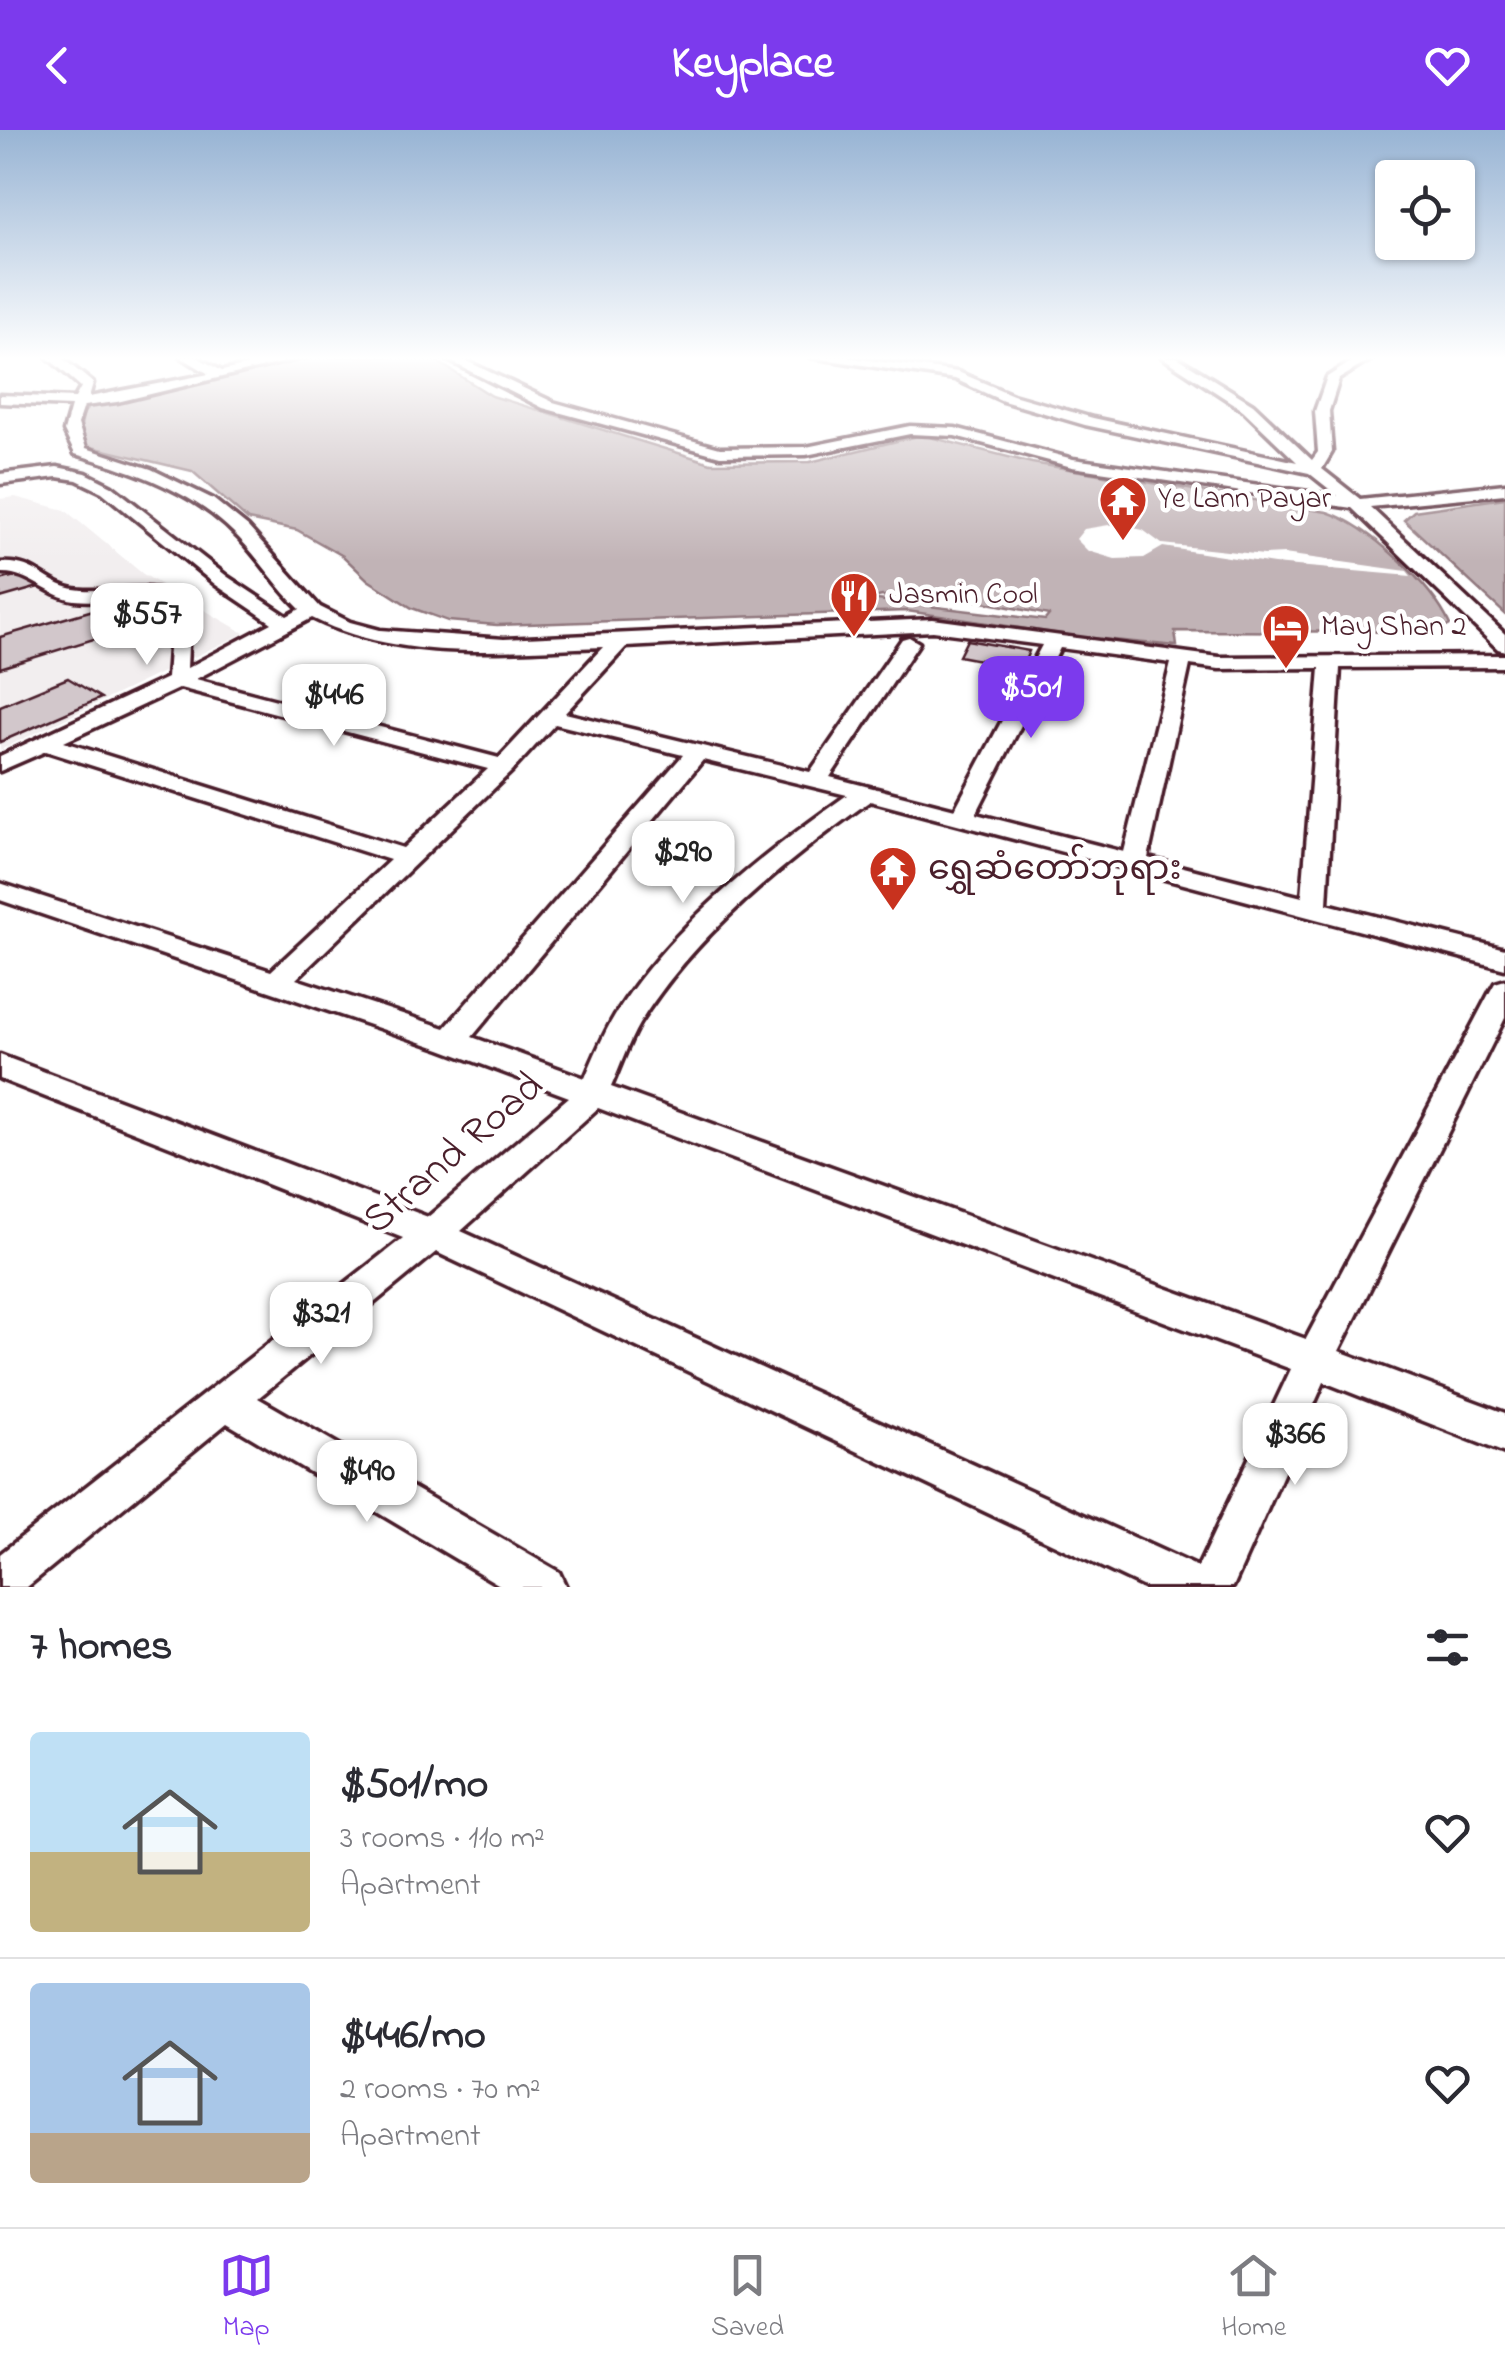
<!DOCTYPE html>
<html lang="en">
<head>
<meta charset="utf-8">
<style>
  body { margin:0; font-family:"Indie Flower","Noto Sans Myanmar",sans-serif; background:#f2f2f3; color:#2b2b33; height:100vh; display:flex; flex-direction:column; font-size:38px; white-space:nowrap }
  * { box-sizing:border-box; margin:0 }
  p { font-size:32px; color:#7c7c81 }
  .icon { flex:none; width:55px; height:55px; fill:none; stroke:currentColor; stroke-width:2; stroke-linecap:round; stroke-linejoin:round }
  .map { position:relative; height:1457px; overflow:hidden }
  .sheet { display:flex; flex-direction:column; background:#fff; flex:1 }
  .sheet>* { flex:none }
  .buttons { position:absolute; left:1375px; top:30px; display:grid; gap:20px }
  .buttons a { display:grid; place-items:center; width:100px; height:100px; border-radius:10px; background:#fff; box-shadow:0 2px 8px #0004; font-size:50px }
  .price { position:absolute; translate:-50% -85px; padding:0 22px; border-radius:20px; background:#fff; color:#222; font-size:32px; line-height:65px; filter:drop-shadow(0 2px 5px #0008) }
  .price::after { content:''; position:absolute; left:50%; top:60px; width:30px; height:22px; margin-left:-15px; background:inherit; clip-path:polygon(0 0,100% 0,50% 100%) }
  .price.current { background:#7c3aed; color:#fff }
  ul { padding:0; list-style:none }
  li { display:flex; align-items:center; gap:30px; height:250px; padding:0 30px }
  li+li { border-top:2px solid #e1e1e2 }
  li span { display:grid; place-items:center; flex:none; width:280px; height:200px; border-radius:10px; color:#555 }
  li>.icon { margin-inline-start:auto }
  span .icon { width:120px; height:120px; fill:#fffc; stroke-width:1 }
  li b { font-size:42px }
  h2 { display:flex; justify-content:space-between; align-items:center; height:120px; padding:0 30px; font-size:42px }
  header { display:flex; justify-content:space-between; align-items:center; height:130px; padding:0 30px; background:#7c3aed; color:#fff; font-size:45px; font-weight:700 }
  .menu { display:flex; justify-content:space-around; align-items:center; height:140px; border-top:2px solid #e1e1e2; background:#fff; font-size:28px; color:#7c7c81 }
  .menu a { display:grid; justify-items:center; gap:5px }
  .menu .current { color:#7c3aed }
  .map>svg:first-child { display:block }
  .built { fill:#f2eeef }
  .water { fill:#c1b3b6; stroke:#91787e; stroke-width:2.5; fill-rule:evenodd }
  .pier { fill:#fff }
  .building { fill:#d2c7cb; stroke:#4a1f2b; stroke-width:2.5 }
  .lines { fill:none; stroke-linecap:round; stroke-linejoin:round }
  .minor-casing { stroke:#4a1f2b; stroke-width:7 }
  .minor { fill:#fff; fill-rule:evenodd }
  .labels { text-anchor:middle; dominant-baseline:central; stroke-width:9; stroke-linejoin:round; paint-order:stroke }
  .far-poi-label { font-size:30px; fill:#4a1f2b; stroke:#fff; text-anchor:start }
  .poi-label { font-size:35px; fill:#4a1f2b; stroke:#fff; text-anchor:start }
  .near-street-label { font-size:42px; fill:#4a1f2b; stroke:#fff }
</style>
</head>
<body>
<header><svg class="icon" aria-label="back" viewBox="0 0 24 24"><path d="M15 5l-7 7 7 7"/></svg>Keyplace<svg class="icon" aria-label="heart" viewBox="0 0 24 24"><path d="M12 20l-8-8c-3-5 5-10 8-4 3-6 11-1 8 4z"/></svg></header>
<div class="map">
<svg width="1505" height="1457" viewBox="0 0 1505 1457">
  <rect width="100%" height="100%" fill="#fff"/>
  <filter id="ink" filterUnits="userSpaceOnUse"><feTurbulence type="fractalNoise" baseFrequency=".01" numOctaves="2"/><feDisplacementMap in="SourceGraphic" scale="20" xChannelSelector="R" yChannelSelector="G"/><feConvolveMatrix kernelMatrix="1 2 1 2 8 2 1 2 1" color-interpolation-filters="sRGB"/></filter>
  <g filter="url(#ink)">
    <path class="built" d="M15,367L65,380L143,444L244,503L0,620V369Z"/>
    <path class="water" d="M318,227H430L492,266L711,333L810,332L922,305L1032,333L1327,382C1369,396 1432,455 1450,495L1437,502L1175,501L1177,516L1081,507L907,481L497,495L448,491L412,478L368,450L343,426L297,400L248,390L192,341L79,314L83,283L92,275ZM882,466L973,470L1049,485L1045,490L869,469Z
      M1505,368V484L1404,390L1414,381Z"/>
    <path class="pier" d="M1115,394L1143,400L1162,414L1264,425L1284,424L1407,441L1411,446L1274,434L1163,417L1144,428L1115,429L1088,421L1076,409L1084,399Z"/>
    <path class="building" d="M30,442L42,456L0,468V450Z
      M114,474L136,496L0,538V507Z
      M174,475L168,507L144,510L151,478Z
      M967,510L1029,521L1022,538L959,526Z
      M68,548L101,568L0,612V576Z"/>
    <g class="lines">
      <g class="minor-casing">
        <path id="minor" d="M47,227H61L93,253L89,267L209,244L181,227H197L222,241L282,227H306L117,272L84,276L78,294L86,318L151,339L213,369L248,397L320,477L350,492L380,500L504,509L933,489L1219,527L1505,525V537L1340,538L1327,774L1505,819V839L870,671C785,732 695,804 639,894C628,913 620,937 611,957L1306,1209L1491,860L1495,853L1505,850V888L1339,1221L1505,1283V1323L1324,1252L1233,1457H1144L436,1122L258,1268L559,1442L566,1457H503L227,1293L27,1457H0V1424L403,1108L0,949V925L428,1087L569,967L441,919L0,770V753L271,841L390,730L46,621L0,641V626L167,548L172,476C144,460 106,474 75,470C46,466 29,441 0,443V433C36,430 44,453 74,459C110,465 161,445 190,474L187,538L272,493L216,455L102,362L77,350L57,347L0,354V344L57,337L86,343L112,356L228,447L287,486L300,479C277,457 261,431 239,408C196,362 134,341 75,324L64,301L71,276L0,273V265L75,268L81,257ZM312,488C401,533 507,520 603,517L499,628L196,549ZM933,501L1042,515L955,679L830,647L919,513L909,507L902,509L810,642L565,583L626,517ZM1060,518L1171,533L1124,722L976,684ZM1190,535L1219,539L1320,538L1302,767L1148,728ZM180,558L488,639L403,718L64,612ZM555,594L683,625L445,898L296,849L512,641ZM703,630L847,665C762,725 671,796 615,885C603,905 594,927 585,948L472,907ZM598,978L1291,1239L1198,1437L461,1101Z
          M442,227H458L553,272L720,318L806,317L910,296L955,298L1073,329L1338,366L1309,343L1085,295L1003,271L955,249L810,227H846L958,242L1013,265L1093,288L1297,332L1243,280L1162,227H1177L1253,274L1312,330L1318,322L1315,281L1327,247L1359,227H1375L1339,249L1329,281L1332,322L1322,339L1360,369L1505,354V364L1370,377L1505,504V521L1498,519L1352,378L1072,337L955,306L910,304L806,325L720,326L543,278Z"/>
      </g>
      <use href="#minor" class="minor"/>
    </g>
  </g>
  <linearGradient id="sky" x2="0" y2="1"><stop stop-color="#98b4d4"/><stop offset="0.53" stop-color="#fff"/><stop offset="1" stop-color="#fff" stop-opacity="0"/></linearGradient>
  <rect width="1505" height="431" fill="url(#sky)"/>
  <defs>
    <g id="temple-pin" transform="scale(2.5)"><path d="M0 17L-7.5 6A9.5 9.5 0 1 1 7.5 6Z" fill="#c8321e" stroke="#fff"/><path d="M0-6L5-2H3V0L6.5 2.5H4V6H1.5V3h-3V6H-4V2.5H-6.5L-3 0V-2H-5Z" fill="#fff"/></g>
    <g id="restaurant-pin" transform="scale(2.5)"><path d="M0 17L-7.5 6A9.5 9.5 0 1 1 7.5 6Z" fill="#c8321e" stroke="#fff"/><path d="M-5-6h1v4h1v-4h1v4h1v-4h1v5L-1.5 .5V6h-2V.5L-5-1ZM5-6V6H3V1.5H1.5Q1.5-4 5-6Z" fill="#fff"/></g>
    <g id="hotel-pin" transform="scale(2.5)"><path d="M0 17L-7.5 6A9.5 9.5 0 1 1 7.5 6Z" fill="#c8321e" stroke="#fff"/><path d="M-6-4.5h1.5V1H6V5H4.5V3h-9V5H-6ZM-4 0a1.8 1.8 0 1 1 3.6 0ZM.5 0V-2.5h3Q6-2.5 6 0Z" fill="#fff"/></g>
  </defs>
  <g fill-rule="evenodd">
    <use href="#temple-pin" x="1123" y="370"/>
    <use href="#restaurant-pin" x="854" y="466"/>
    <use href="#hotel-pin" x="1286" y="498"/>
    <use href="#temple-pin" x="893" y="740"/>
  </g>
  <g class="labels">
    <g class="far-poi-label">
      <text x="1158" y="370">Ye Lann Payar</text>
      <text x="889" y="466">Jasmin Cool</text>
      <text x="1321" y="498">May Shan 2</text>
    </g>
    <g class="poi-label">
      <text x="928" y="740">ရွှေဆံတော်ဘုရား</text>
    </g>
    <g class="near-street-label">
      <text transform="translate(454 1024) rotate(-41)">Strand Road</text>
    </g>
  </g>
</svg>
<div class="buttons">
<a><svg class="icon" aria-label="locate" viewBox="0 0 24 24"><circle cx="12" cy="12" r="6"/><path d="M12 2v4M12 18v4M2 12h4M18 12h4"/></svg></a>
</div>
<b class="price" style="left:147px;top:538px">$557</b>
<b class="price current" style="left:1031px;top:611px">$501</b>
<b class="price" style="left:334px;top:619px">$446</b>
<b class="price" style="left:683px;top:776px">$290</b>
<b class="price" style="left:321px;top:1237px">$321</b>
<b class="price" style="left:1295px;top:1358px">$366</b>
<b class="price" style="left:367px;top:1395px">$490</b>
</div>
<section class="sheet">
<h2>7 homes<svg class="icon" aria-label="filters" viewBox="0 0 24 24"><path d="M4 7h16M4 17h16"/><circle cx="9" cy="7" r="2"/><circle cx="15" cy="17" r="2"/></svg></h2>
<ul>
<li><span style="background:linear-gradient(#bfe0f5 60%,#c2b280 0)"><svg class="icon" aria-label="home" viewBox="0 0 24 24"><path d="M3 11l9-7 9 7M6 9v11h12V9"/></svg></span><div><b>$501/mo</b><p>3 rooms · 110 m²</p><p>Apartment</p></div><svg class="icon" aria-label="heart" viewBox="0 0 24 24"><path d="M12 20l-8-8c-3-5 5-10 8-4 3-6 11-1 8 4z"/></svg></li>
<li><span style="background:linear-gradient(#a9c7e8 75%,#b9a48a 0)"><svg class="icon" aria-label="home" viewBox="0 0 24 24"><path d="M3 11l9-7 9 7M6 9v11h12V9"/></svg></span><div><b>$446/mo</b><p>2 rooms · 70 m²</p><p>Apartment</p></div><svg class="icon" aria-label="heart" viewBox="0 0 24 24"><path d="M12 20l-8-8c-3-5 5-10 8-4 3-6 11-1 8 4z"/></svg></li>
</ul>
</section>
<nav class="menu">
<a class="current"><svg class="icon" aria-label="map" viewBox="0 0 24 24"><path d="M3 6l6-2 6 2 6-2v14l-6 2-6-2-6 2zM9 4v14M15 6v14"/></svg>Map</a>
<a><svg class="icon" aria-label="saved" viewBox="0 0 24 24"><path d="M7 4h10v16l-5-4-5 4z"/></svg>Saved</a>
<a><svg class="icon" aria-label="home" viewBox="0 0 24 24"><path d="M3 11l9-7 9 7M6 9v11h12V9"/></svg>Home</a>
</nav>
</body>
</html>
